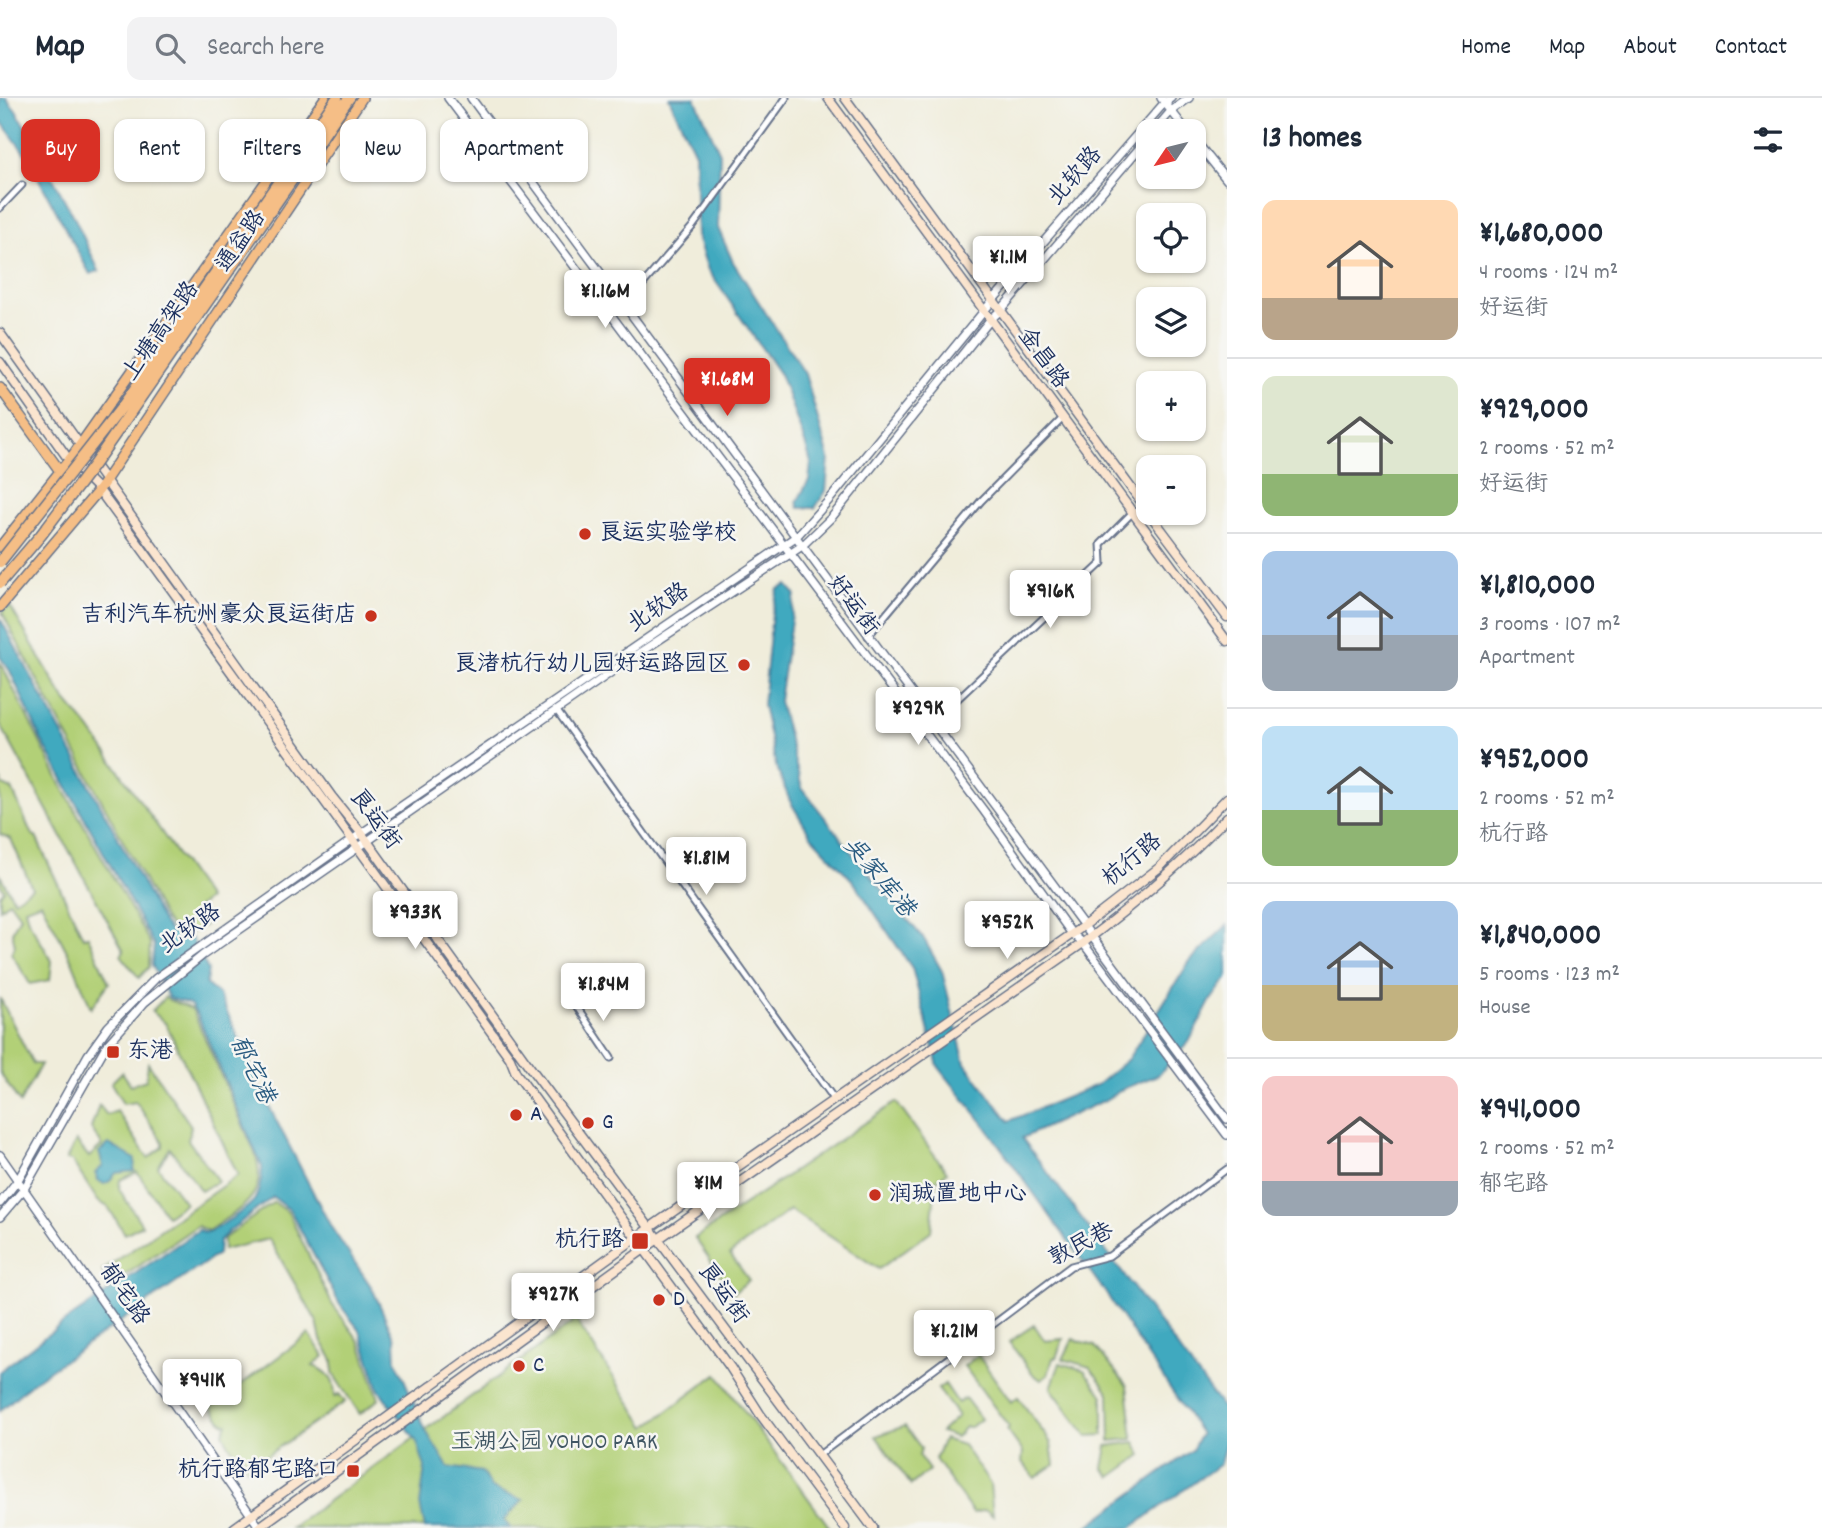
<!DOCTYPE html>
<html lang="en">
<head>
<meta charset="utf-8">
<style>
  body { margin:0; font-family:Dekko,"LXGW WenKai TC",sans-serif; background:#f2f2f3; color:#1f2937; height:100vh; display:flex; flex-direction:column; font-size:26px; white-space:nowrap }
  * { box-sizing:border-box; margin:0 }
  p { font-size:23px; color:#747a83 }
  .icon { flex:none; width:38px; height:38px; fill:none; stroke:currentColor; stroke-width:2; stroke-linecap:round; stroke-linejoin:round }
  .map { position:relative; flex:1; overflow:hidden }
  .drawer { display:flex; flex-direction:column; background:#fff; width:595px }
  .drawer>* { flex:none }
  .guide { position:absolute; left:21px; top:21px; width:665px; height:63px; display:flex; gap:14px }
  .needle { width:46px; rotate:235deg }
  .buttons { position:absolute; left:1136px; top:21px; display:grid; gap:14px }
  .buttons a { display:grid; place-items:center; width:70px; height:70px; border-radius:14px; background:#fff; box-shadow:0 2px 5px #0004; font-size:35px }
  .price { position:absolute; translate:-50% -60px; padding:0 16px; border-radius:7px; background:#fff; color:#222; font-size:23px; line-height:46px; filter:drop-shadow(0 2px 4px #0008) }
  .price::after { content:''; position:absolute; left:50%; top:42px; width:21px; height:16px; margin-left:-10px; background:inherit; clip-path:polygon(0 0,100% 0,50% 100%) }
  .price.current { background:#d93025; color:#fff }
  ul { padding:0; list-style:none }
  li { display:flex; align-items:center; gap:21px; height:175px; padding:0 35px }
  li+li { border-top:2px solid #e0e1e3 }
  li span { display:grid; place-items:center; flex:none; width:196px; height:140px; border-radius:14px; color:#555 }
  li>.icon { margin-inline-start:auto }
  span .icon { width:84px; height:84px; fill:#fffc; stroke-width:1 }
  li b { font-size:30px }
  h2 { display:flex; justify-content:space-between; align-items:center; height:84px; padding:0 35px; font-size:30px }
  .tag { padding:0 24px; border-radius:14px; background:#fff; box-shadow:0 2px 5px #0004; font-size:24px; line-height:63px }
  .tag.current { background:#d93025; color:#fff }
  header { display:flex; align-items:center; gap:42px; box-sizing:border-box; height:98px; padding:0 35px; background:#fff; border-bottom:2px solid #e0e1e3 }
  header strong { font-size:33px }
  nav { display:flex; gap:38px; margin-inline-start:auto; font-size:24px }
  .search { width:490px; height:63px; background:#f2f2f3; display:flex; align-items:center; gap:18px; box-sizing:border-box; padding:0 24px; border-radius:14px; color:#747a83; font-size:26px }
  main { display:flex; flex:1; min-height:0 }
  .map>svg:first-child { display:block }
  .green { fill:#b2d077; stroke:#66806a; stroke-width:2 }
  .water { fill:#3fa9bf; stroke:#2d6c8e; stroke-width:2 }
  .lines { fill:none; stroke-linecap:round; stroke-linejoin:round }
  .minor-casing { stroke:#66728a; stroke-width:9 }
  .tertiary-casing { stroke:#66728a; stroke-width:10 }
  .secondary-casing { stroke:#66728a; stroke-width:11 }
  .primary-casing { stroke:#66728a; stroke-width:12 }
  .minor { stroke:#fff; stroke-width:5 }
  .tertiary { stroke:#fff; stroke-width:7 }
  .secondary { stroke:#fbe5cf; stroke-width:8 }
  .primary { stroke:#f5be86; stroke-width:9 }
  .trunk-bridge-casing { stroke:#66728a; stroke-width:13; stroke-linecap:butt }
  .trunk-bridge { stroke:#f5be86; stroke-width:10 }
  .poi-dot { fill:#c8321e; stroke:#f6f6f2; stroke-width:2.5 }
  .labels { text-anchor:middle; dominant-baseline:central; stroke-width:5; stroke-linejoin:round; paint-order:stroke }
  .street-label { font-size:23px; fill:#1b2f5e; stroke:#f6f6f2 }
  .poi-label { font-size:23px; fill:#1b2f5e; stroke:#f6f6f2; text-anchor:start }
  .park-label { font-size:23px; fill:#415764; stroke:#f6f6f2 }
  .water-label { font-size:24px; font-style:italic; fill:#285a80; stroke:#f6f6f2 }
</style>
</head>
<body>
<header>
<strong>Map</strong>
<div class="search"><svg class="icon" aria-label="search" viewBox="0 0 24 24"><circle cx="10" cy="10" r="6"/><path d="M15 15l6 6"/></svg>Search here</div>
<nav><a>Home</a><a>Map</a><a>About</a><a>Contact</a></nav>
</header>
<main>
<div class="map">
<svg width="1227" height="1430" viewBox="0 0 1227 1430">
  <rect width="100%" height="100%" fill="#f6f6f2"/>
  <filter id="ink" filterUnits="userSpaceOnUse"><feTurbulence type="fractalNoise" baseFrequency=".0143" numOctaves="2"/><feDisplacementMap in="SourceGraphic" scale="14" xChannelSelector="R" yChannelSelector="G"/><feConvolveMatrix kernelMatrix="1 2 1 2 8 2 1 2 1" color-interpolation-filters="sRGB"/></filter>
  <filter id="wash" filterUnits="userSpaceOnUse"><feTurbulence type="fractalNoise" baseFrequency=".00686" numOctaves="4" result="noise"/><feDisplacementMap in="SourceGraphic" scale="28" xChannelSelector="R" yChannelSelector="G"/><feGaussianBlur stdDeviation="1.57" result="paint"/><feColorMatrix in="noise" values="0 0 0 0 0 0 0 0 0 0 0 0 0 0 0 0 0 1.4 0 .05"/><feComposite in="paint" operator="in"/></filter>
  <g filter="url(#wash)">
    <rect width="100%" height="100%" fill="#f0eddb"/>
    <path class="green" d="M10,508L63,599L90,631L208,801L199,808V817L205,827L194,834L174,832L165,822L13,536L2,514Z
      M0,564L62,688L150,845L149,869L139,880L121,857L124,853L0,626Z
      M0,679L3,687L12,691L31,735L36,739L83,839L88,838L109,885L91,910L72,863L41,804L25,810L28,822L52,863L50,882L30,886L11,855L15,847L12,834L20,818L9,803L0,811V797L4,792L0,786V777L14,802L32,790L11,741L0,736Z
      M165,899L169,902L192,911L253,1050C272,1098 242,1109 208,1133L197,1128L111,1187L102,1173L238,1077L166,926L152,913Z
      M0,900L33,966H41L20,1005L0,975Z
      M148,965L191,1028L188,1042L218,1083L201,1093L170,1050L158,1069L185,1105L167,1118L137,1074L120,1082L119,1091L142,1127L125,1136L108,1109L98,1103L72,1063L66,1062L76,1043L89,1059L102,1047L91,1030L99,1007L107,1017L117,1013L148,1060L163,1049V1044L136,1004L123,1006L111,985L122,974L131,987L146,982Z
      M896,1004L947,1074L936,1082L931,1133L879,1171L790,1112L730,1156L749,1182L733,1195L695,1140Z
      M274,1104L288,1114L332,1206L360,1244L379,1301L360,1316L333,1276V1262L321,1242L317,1224L269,1141L223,1152V1141Z
      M576,1222L646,1329L717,1276L830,1430H291Z
      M1034,1227L1045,1243L1063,1241L1056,1260H1053L1048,1277L1041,1282L1033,1276L1009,1244Z
      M309,1236L324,1258L313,1268C329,1273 335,1282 335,1299L339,1296L345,1304L247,1371L242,1363L245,1360C233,1354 227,1347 223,1334L227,1326L223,1325L211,1309Z
      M1073,1241L1095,1248L1127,1288L1133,1341L1110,1343L1109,1295L1090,1269L1063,1261Z
      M978,1257L1011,1304L1018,1299L1051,1345L1054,1367L1035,1380L1022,1364L1023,1354L1007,1332L1009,1329L964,1268Z
      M1060,1265L1084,1272L1103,1298V1337L1087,1338L1051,1290Z
      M945,1286L958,1305L965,1300L981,1321L971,1329H965L956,1339L941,1334L958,1318L938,1291Z
      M905,1328L921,1350L919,1358L929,1372L911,1387L876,1338Z
      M944,1341L963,1347L990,1386L993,1418L986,1412L973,1415L935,1361Z
      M1135,1344L1142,1357L1111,1379L1103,1370L1107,1348Z"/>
    <path class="water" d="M0,0H6L17,14L76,123L99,173L90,176L26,57L0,22Z
      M669,0H695L720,55L718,130L733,164L805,276L829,360L826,393L815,410H799L797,404L809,382L811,365L806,348L781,278L708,172L697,139L695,55Z
      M787,487L795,496L779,603L802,690L857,761L924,841L942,873L965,965L1009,1023L1097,987L1128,961L1190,863L1227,827V880L1211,902L1189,944L1158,977L1125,990L1103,1003L1022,1040L1225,1313L1227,1339L1220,1366L1131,1430H1085L1192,1352L1201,1336L1105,1194L986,1029L938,968L912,870L853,783L811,738L790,703L776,668L763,607L772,515L778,491Z
      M0,520L164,826L171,834L191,839L208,872L206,886L219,897L245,953L257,985L331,1129L372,1190L395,1241L396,1262L426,1333L448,1369L482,1374L491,1390L523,1402L504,1422L510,1430H425L420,1407L425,1369L417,1344L379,1292L360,1233L340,1207L290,1112L273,1099L229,1133L219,1143L218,1156L34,1283L0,1313V1273L67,1222L199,1132L205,1135C216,1132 249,1110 255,1101C260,1091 262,1079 262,1069L198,918L190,906L169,900L152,867L154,847L41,641L10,573L0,559Z
      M109,1046L135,1061L134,1073L116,1075L110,1083L104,1086L98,1082L95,1075L103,1068L99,1054Z"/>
  </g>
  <g filter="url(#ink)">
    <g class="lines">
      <g class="minor-casing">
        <path id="minor" d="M0,110L22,87
          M625,207L693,128L786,0
          M868,538L981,403L1062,321
          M557,613L834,1001
          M933,624L1102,465L1101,446L1134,413
          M573,903L611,960
          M819,1357L1071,1168L1109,1158L1227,1071"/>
      </g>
      <g class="tertiary-casing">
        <path id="tertiary" d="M448,0L984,713L1072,836L1083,845L1227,1037
          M471,0L1227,1021
          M1161,0L1187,33
          M1154,33L1171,13L1189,0
          M1194,41L1227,82
          M0,1057L260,1430
          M0,1105L18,1082L88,957L108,929L156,880L353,741L797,438L830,401L993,202L1165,4L1171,0
          M0,1119L24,1091L106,948L145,904L203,857L636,557L802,448L832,419L990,222L1001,212L1148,40"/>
      </g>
      <g class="secondary-casing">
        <path id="secondary" d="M828,0L1227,543
          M845,0L1148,413
          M0,235L332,699L362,736L529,968L873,1430
          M0,264L69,362L99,392L156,470L510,960L516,975L730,1269L760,1316L845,1430
          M1149,415L1227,519
          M234,1430L651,1129L1085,827L1160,769L1227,700
          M258,1430L651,1146L1083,845C1135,806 1182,766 1227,719"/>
      </g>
      <g class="primary-casing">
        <path id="primary" d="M0,290L60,373
          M0,449L73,357L325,0
          M0,509L99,392L362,0"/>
      </g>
      <use href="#minor" class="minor"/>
      <use href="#tertiary" class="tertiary"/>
      <use href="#secondary" class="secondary"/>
      <use href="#primary" class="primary"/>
      <g class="trunk-bridge-casing">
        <path id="trunk-bridge" d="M0,464L122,309L337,0
          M0,485L41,437L93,368L349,0"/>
      </g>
      <use href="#trunk-bridge" class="trunk-bridge"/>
    </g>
  </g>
  <g class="poi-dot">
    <circle cx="585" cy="436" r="7"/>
    <circle cx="371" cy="518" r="7"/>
    <circle cx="744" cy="567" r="7"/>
    <rect x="106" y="947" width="14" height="14" rx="3.5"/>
    <circle cx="516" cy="1017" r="7"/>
    <circle cx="588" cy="1025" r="7"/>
    <circle cx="875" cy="1097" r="7"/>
    <rect x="631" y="1134" width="18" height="18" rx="3.5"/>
    <circle cx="659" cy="1202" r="7"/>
    <circle cx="519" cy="1268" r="7"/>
    <rect x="346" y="1366" width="14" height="14" rx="3.5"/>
  </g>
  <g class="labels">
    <g class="street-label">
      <text transform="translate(1076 79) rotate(-49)">北软路</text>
      <text transform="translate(242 144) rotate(-56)">通益路</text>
      <text transform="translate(162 234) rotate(-55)">上塘高架路</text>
      <text transform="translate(1042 261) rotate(54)">金昌路</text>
      <text transform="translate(852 508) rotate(53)">好运街</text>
      <text transform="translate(659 511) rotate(-34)">北软路</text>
      <text transform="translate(374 722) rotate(53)">良运街</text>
      <text transform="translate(1133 763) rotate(-40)">杭行路</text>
      <text transform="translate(191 832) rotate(-35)">北软路</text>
      <text transform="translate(1082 1148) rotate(-27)">敦民巷</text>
      <text transform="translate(722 1196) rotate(54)">良运街</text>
      <text transform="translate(123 1197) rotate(55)">郁宅路</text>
    </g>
    <g class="poi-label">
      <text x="599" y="436">良运实验学校</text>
      <text x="357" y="518" text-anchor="end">吉利汽车杭州豪众良运街店</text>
      <text x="730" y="567" text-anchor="end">良渚杭行幼儿园好运路园区</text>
      <text x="127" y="954">东港</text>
      <text x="530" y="1017">A</text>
      <text x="602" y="1025">G</text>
      <text x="889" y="1097">润珹置地中心</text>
      <text x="624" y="1143" text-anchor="end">杭行路</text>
      <text x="673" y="1202">D</text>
      <text x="533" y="1268">C</text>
      <text x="339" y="1373" text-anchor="end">杭行路郁宅路口</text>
    </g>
    <g class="park-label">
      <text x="554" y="1345">玉湖公园 YOHOO PARK</text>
    </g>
    <g class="water-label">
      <text transform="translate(878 780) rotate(50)">吴家库港</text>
      <text transform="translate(251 972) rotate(64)">郁宅港</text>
    </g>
  </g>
</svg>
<div class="buttons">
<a><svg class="needle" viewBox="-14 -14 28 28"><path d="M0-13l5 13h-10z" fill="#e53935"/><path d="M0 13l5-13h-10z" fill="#747a83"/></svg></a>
<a><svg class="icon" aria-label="locate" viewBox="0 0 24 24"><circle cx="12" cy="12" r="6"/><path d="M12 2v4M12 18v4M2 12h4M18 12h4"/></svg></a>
<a><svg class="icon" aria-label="layers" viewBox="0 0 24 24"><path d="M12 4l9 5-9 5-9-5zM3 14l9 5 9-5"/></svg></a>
<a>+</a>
<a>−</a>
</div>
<b class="price" style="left:1008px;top:198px">¥1.1M</b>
<b class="price" style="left:605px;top:232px">¥1.16M</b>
<b class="price current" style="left:727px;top:320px">¥1.68M</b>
<b class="price" style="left:1050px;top:532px">¥916K</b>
<b class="price" style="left:918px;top:649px">¥929K</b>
<b class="price" style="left:706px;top:799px">¥1.81M</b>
<b class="price" style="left:415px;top:853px">¥933K</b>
<b class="price" style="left:1007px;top:863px">¥952K</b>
<b class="price" style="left:603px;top:925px">¥1.84M</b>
<b class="price" style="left:708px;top:1124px">¥1M</b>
<b class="price" style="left:553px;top:1235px">¥927K</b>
<b class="price" style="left:954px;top:1272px">¥1.21M</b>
<b class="price" style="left:202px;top:1321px">¥941K</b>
<div class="guide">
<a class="tag current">Buy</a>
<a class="tag">Rent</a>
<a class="tag">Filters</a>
<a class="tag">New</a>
<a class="tag">Apartment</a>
</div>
</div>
<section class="drawer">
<h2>13 homes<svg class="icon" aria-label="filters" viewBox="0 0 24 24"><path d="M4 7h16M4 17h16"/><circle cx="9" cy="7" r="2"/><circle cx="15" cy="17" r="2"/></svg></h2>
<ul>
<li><span style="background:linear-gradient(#ffd9b3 70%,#b9a48a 0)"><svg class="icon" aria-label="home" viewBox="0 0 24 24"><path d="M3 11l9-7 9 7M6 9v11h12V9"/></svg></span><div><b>¥1,680,000</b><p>4 rooms · 124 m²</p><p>好运街</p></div></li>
<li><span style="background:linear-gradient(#dfe7d0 70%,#8fb573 0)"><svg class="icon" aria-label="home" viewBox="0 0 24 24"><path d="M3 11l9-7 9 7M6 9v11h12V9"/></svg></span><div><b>¥929,000</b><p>2 rooms · 52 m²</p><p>好运街</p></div></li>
<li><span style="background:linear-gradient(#a9c7e8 60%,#9aa5b1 0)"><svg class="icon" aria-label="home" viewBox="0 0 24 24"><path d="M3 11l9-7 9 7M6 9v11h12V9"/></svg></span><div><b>¥1,810,000</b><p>3 rooms · 107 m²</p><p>Apartment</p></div></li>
<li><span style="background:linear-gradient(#bfe0f5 60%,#8fb573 0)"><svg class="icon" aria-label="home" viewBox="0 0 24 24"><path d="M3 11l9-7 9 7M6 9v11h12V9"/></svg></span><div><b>¥952,000</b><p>2 rooms · 52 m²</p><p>杭行路</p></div></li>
<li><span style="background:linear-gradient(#a9c7e8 60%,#c2b280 0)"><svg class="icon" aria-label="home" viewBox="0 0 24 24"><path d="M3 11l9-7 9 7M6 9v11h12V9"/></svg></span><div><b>¥1,840,000</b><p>5 rooms · 123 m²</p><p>House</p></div></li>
<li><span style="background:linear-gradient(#f6c9c9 75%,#9aa5b1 0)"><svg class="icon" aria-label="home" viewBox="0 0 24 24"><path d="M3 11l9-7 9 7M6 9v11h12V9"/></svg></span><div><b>¥941,000</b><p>2 rooms · 52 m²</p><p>郁宅路</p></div></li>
</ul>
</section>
</main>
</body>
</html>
